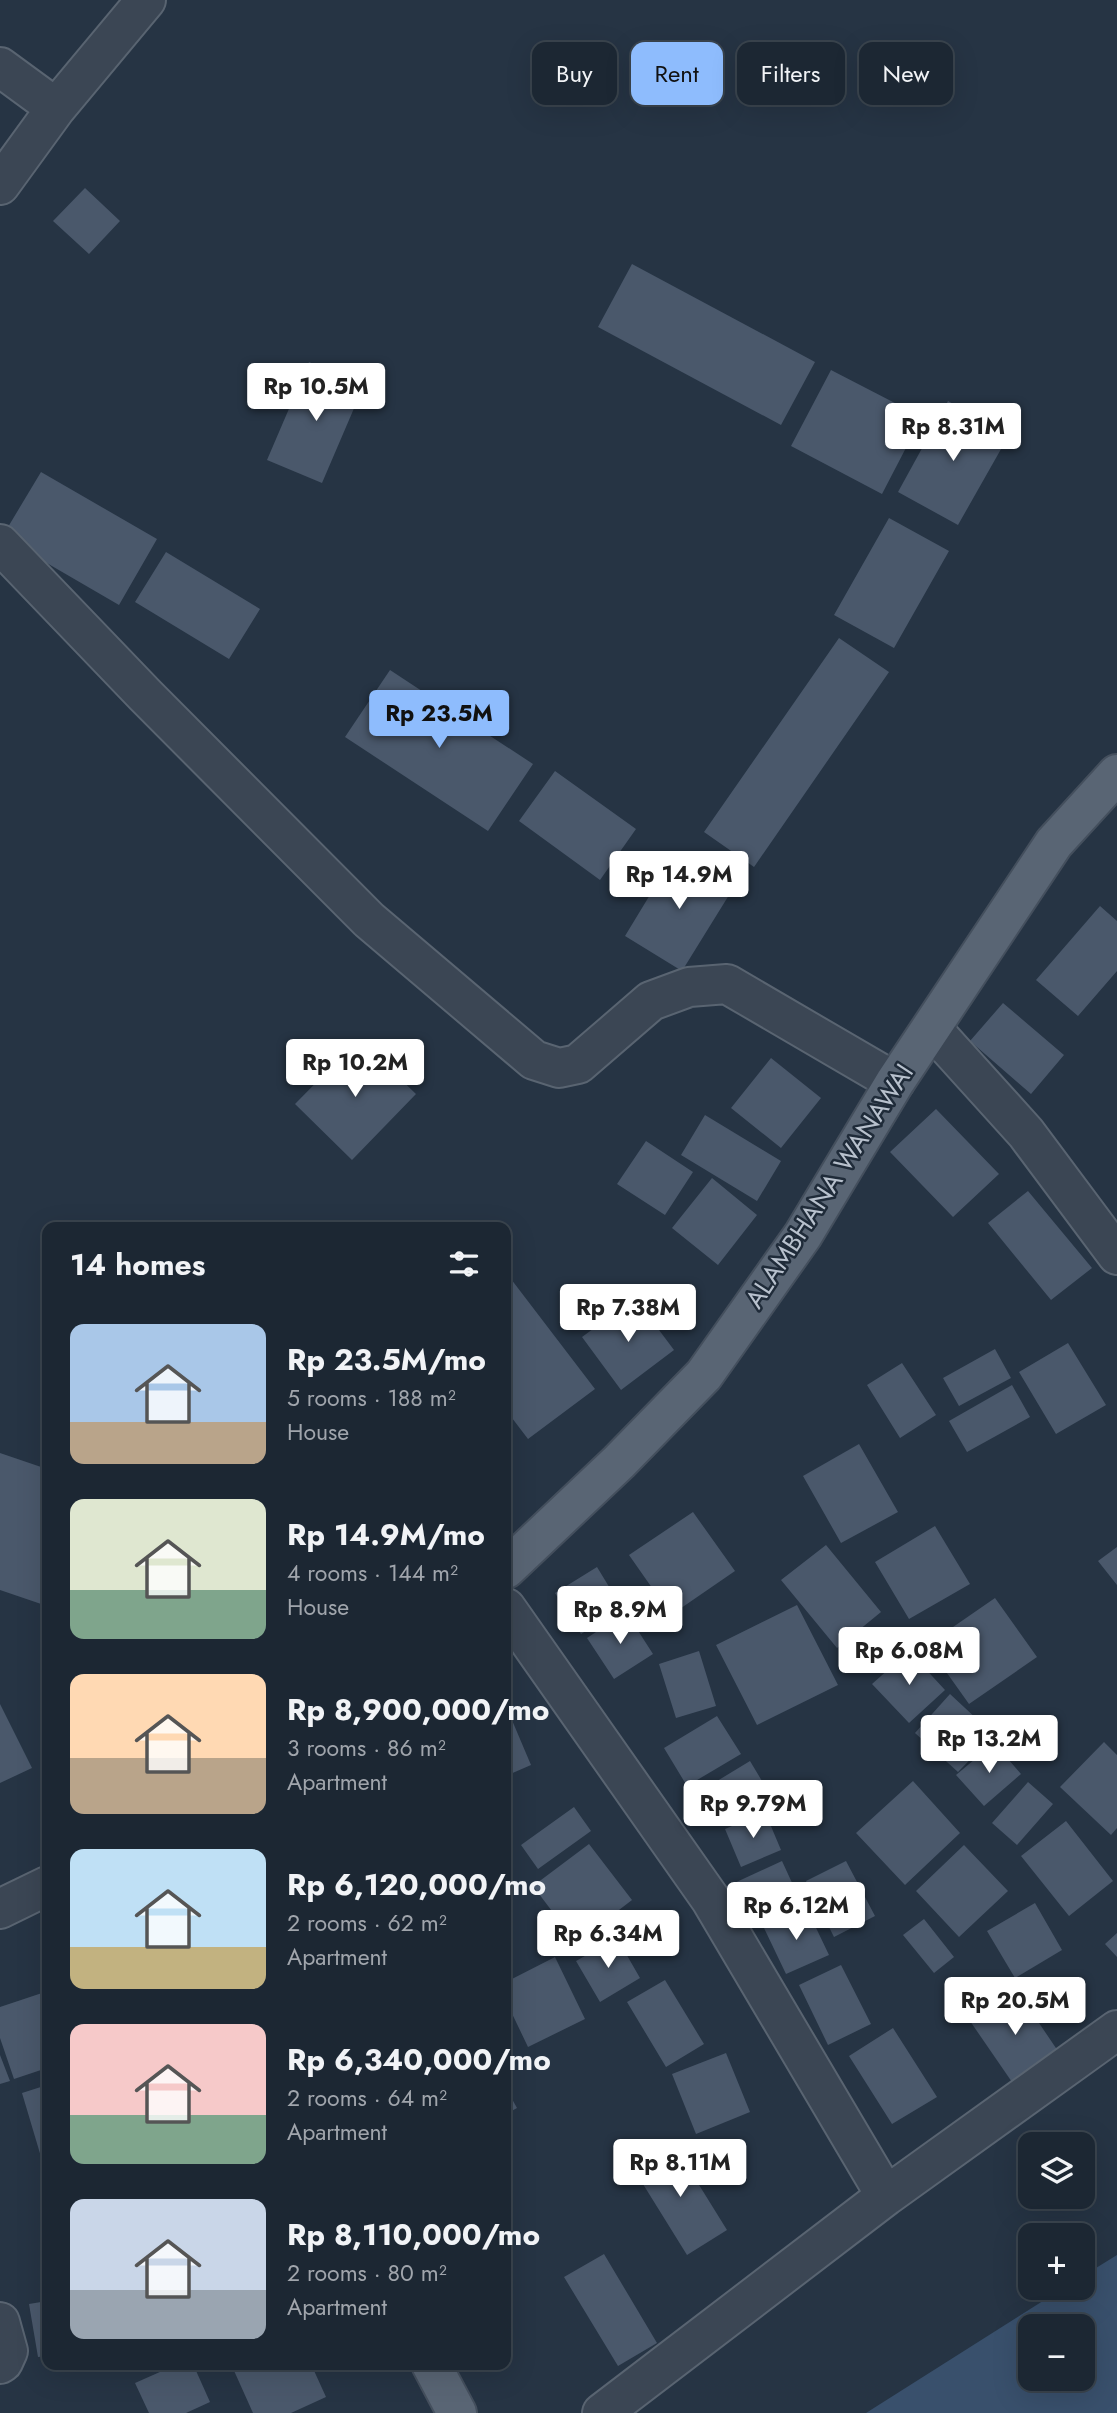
<!DOCTYPE html>
<html lang="en">
<head>
<meta charset="utf-8">
<style>
  body { margin:0; font-family:Jost,sans-serif; background:#252f3b; color:#f1f3f6; height:100vh; display:flex; flex-direction:column; font-size:26px; white-space:nowrap }
  * { box-sizing:border-box; margin:0 }
  p { font-size:23px; color:#a0a5ac }
  .icon { flex:none; width:38px; height:38px; fill:none; stroke:currentColor; stroke-width:2; stroke-linecap:round; stroke-linejoin:round }
  .map { position:relative; flex:1; overflow:hidden }
  .details { position:absolute; left:42px; top:1222px; width:469px; height:1148px; display:flex; flex-direction:column; background:#1c2733; border-radius:14px; box-shadow:0 7px 28px #0002,0 0 0 2px #3a444e }
  .details>* { flex:none }
  .top-card { position:absolute; left:532px; top:42px; width:480px; height:63px; display:flex; gap:14px }
  .buttons { position:absolute; left:1018px; top:2132px; display:grid; gap:14px }
  .buttons a { display:grid; place-items:center; width:77px; height:77px; border-radius:14px; background:#1c2733; box-shadow:0 7px 28px #0002,0 0 0 2px #3a444e; font-size:35px }
  .price { position:absolute; translate:-50% -60px; padding:0 16px; border-radius:7px; background:#fff; color:#222; font-size:23px; line-height:46px; filter:drop-shadow(0 2px 4px #0008) }
  .price::after { content:''; position:absolute; left:50%; top:42px; width:21px; height:16px; margin-left:-10px; background:inherit; clip-path:polygon(0 0,100% 0,50% 100%) }
  .price.current { background:#8ebcfd; color:#111 }
  ul { padding:0; list-style:none }
  li { display:flex; align-items:center; gap:21px; height:175px; padding:0 28px }
  li span { display:grid; place-items:center; flex:none; width:196px; height:140px; border-radius:14px; color:#555 }
  li>.icon { margin-inline-start:auto }
  span .icon { width:84px; height:84px; fill:#fffc; stroke-width:1 }
  li b { font-size:30px }
  h2 { display:flex; justify-content:space-between; align-items:center; height:84px; padding:0 28px; font-size:30px }
  .tag { padding:0 24px; border-radius:14px; background:#1c2733; box-shadow:0 7px 28px #0002,0 0 0 2px #3a444e; font-size:24px; line-height:63px }
  .tag.current { background:#8ebcfd; color:#111 }
  .map>svg:first-child { display:block }
  .water { fill:#39506c; fill-rule:evenodd }
  .building { fill:#4a586b }
  .lines { fill:none; stroke-linecap:round; stroke-linejoin:round }
  .minor-casing { stroke:#596471; stroke-width:42 }
  .primary-casing { stroke:#444f5d; stroke-width:42 }
  .minor { stroke:#3b4654; stroke-width:38 }
  .primary { stroke:#596574; stroke-width:38 }
  .labels { text-anchor:middle; dominant-baseline:central; stroke-width:5; stroke-linejoin:round; paint-order:stroke }
  .street-label { font-size:26px; fill:#b8c1cd; stroke:#1f2b39 }
</style>
</head>
<body>
<div class="map">
<svg width="1117" height="2413" viewBox="0 0 1117 2413">
  <rect width="100%" height="100%" fill="#263444"/>
  <path class="water" d="M1117,2255V2413H866L1065,2287H1083V2276ZM1031,2326H1083V2378H1031Z"/>
  <path class="building" d="M85,188L120,221L89,254L53,221Z
    M632,264L815,362L781,425L598,327Z
    M309,362L364,385L322,483L267,460Z
    M831,370L922,417L882,494L791,446Z
    M948,401L1009,435L958,525L898,492Z
    M41,472L157,539L119,605L2,537Z
    M889,518L949,551L894,648L834,615Z
    M166,552L260,609L229,659L135,602Z
    M839,638L889,672L754,867L704,832Z
    M390,670L533,764L488,831L345,737Z
    M555,771L636,829L600,880L519,821Z
    M676,852L734,887L682,971L625,936Z
    M1100,906L1117,921V971L1078,1016L1036,980Z
    M1003,1003L1064,1055L1031,1094L970,1041Z
    M359,1039L416,1094L352,1160L295,1104Z
    M771,1058L821,1098L781,1148L731,1108Z
    M936,1109L999,1174L953,1217L890,1152Z
    M705,1115L781,1161L757,1201L681,1155Z
    M646,1141L693,1172L665,1215L617,1184Z
    M712,1178L757,1215L718,1265L672,1228Z
    M1028,1191L1092,1268L1051,1300L988,1223Z
    M511,1279L595,1389L528,1439L506,1410V1283Z
    M635,1298L674,1350L621,1390L582,1337Z
    M1068,1343L1106,1405L1056,1434L1019,1372Z
    M995,1349L1011,1378L959,1406L943,1378Z
    M902,1363L936,1415L900,1438L867,1385Z
    M1012,1385L1030,1417L967,1452L949,1421Z
    M859,1444L898,1512L841,1543L803,1476Z
    M0,1453L47,1469V1606L0,1590Z
    M693,1512L735,1571L671,1615L629,1555Z
    M935,1526L970,1584L909,1619L875,1562Z
    M826,1545L881,1612L837,1648L781,1580Z
    M1117,1547V1585L1098,1561Z
    M597,1567L622,1608L581,1634L555,1593Z
    M995,1598L1037,1657L969,1704L927,1645Z
    M797,1605L838,1685L757,1725L716,1645Z
    M626,1612L653,1654L614,1679L587,1638Z
    M699,1651L716,1706L676,1718L659,1664Z
    M909,1651L945,1690L909,1723L872,1684Z
    M950,1694L994,1735L958,1772L915,1733Z
    M0,1704L32,1768L0,1783Z
    M506,1706L531,1765L506,1776Z
    M717,1716L741,1754L687,1786L664,1748Z
    M1104,1742L1117,1755V1828L1111,1835L1060,1787Z
    M994,1743L1021,1774L984,1806L956,1775Z
    M750,1761L765,1786L714,1817L699,1792Z
    M913,1781L960,1833L905,1885L856,1833Z
    M1028,1782L1053,1804L1017,1845L992,1823Z
    M574,1807L591,1831L538,1869L521,1845Z
    M765,1812L781,1850L741,1867L725,1829Z
    M1066,1821L1113,1881L1069,1916L1021,1856Z
    M589,1844L632,1900L576,1943L533,1886Z
    M964,1845L1008,1891L959,1937L916,1891Z
    M782,1861L799,1898L735,1928L717,1891Z
    M846,1861L875,1916L834,1937L806,1881Z
    M1035,1903L1062,1950L1015,1978L987,1931Z
    M807,1909L829,1955L786,1974L764,1928Z
    M924,1919L954,1957L934,1973L903,1935Z
    M1117,1933V1957L1105,1944Z
    M617,1938L640,1978L600,2002L576,1961Z
    M555,1957L585,2019L528,2047L506,2001V1982Z
    M841,1965L871,2024L828,2045L799,1985Z
    M665,1980L704,2044L666,2067L627,2002Z
    M1016,1989L1060,2054L1014,2085L970,2021Z
    M42,1993L47,2008V2068L14,2079L0,2038V2007Z
    M893,2028L937,2097L892,2124L849,2056Z
    M726,2053L750,2112L696,2134L672,2074Z
    M0,2055L10,2081L0,2084Z
    M47,2085V2177L22,2093Z
    M506,2088L517,2108L506,2114Z
    M673,2143L727,2230L687,2255L633,2168Z
    M604,2254L657,2343L618,2366L564,2277Z
    M47,2301V2356L38,2357L29,2304Z
    M178,2364H193L210,2402L186,2413H149L135,2383Z
    M231,2364H311L326,2397L291,2413H253Z"/>
  <g class="lines">
    <g class="minor-casing">
      <path id="minor" d="M0,67L56,108
        M0,185L56,108L146,0
        M0,544L145,695L369,920L534,1060L559,1068L578,1064L651,1001L689,987L727,984L895,1082
        M932,1029L1026,1133L1117,1255
        M506,1608L711,1900L886,2196
        M0,1909L47,1886
        M0,2322L8,2351L3,2362L0,2364
        M602,2413L886,2196L1117,2030"/>
    </g>
    <g class="primary-casing">
      <path id="primary" d="M506,1569L619,1462L704,1375L803,1235L895,1082L1054,843L1117,774
        M431,2364L457,2413"/>
    </g>
    <use href="#minor" class="minor"/>
    <use href="#primary" class="primary"/>
  </g>
  <g class="labels">
    <g class="street-label">
      <text transform="translate(829 1186) rotate(-57)">ALAMBHANA WANAWAI</text>
    </g>
  </g>
</svg>
<div class="buttons">
<a><svg class="icon" aria-label="layers" viewBox="0 0 24 24"><path d="M12 4l9 5-9 5-9-5zM3 14l9 5 9-5"/></svg></a>
<a>+</a>
<a>−</a>
</div>
<b class="price" style="left:316px;top:423px">Rp 10.5M</b>
<b class="price" style="left:953px;top:463px">Rp 8.31M</b>
<b class="price current" style="left:439px;top:750px">Rp 23.5M</b>
<b class="price" style="left:679px;top:911px">Rp 14.9M</b>
<b class="price" style="left:355px;top:1099px">Rp 10.2M</b>
<b class="price" style="left:628px;top:1344px">Rp 7.38M</b>
<b class="price" style="left:620px;top:1646px">Rp 8.9M</b>
<b class="price" style="left:909px;top:1687px">Rp 6.08M</b>
<b class="price" style="left:989px;top:1775px">Rp 13.2M</b>
<b class="price" style="left:753px;top:1840px">Rp 9.79M</b>
<b class="price" style="left:796px;top:1942px">Rp 6.12M</b>
<b class="price" style="left:608px;top:1970px">Rp 6.34M</b>
<b class="price" style="left:1015px;top:2037px">Rp 20.5M</b>
<b class="price" style="left:680px;top:2199px">Rp 8.11M</b>
<div class="top-card">
<a class="tag">Buy</a>
<a class="tag current">Rent</a>
<a class="tag">Filters</a>
<a class="tag">New</a>
</div>
<section class="details">
<h2>14 homes<svg class="icon" aria-label="filters" viewBox="0 0 24 24"><path d="M4 7h16M4 17h16"/><circle cx="9" cy="7" r="2"/><circle cx="15" cy="17" r="2"/></svg></h2>
<ul>
<li><span style="background:linear-gradient(#a9c7e8 70%,#b9a48a 0)"><svg class="icon" aria-label="home" viewBox="0 0 24 24"><path d="M3 11l9-7 9 7M6 9v11h12V9"/></svg></span><div><b>Rp 23.5M/mo</b><p>5 rooms · 188 m²</p><p>House</p></div></li>
<li><span style="background:linear-gradient(#dfe7d0 65%,#7fa58c 0)"><svg class="icon" aria-label="home" viewBox="0 0 24 24"><path d="M3 11l9-7 9 7M6 9v11h12V9"/></svg></span><div><b>Rp 14.9M/mo</b><p>4 rooms · 144 m²</p><p>House</p></div></li>
<li><span style="background:linear-gradient(#ffd9b3 60%,#b9a48a 0)"><svg class="icon" aria-label="home" viewBox="0 0 24 24"><path d="M3 11l9-7 9 7M6 9v11h12V9"/></svg></span><div><b>Rp 8,900,000/mo</b><p>3 rooms · 86 m²</p><p>Apartment</p></div></li>
<li><span style="background:linear-gradient(#bfe0f5 70%,#c2b280 0)"><svg class="icon" aria-label="home" viewBox="0 0 24 24"><path d="M3 11l9-7 9 7M6 9v11h12V9"/></svg></span><div><b>Rp 6,120,000/mo</b><p>2 rooms · 62 m²</p><p>Apartment</p></div></li>
<li><span style="background:linear-gradient(#f6c9c9 65%,#7fa58c 0)"><svg class="icon" aria-label="home" viewBox="0 0 24 24"><path d="M3 11l9-7 9 7M6 9v11h12V9"/></svg></span><div><b>Rp 6,340,000/mo</b><p>2 rooms · 64 m²</p><p>Apartment</p></div></li>
<li><span style="background:linear-gradient(#c9d6e8 65%,#9aa5b1 0)"><svg class="icon" aria-label="home" viewBox="0 0 24 24"><path d="M3 11l9-7 9 7M6 9v11h12V9"/></svg></span><div><b>Rp 8,110,000/mo</b><p>2 rooms · 80 m²</p><p>Apartment</p></div></li>
</ul>
</section>
</div>
</body>
</html>
